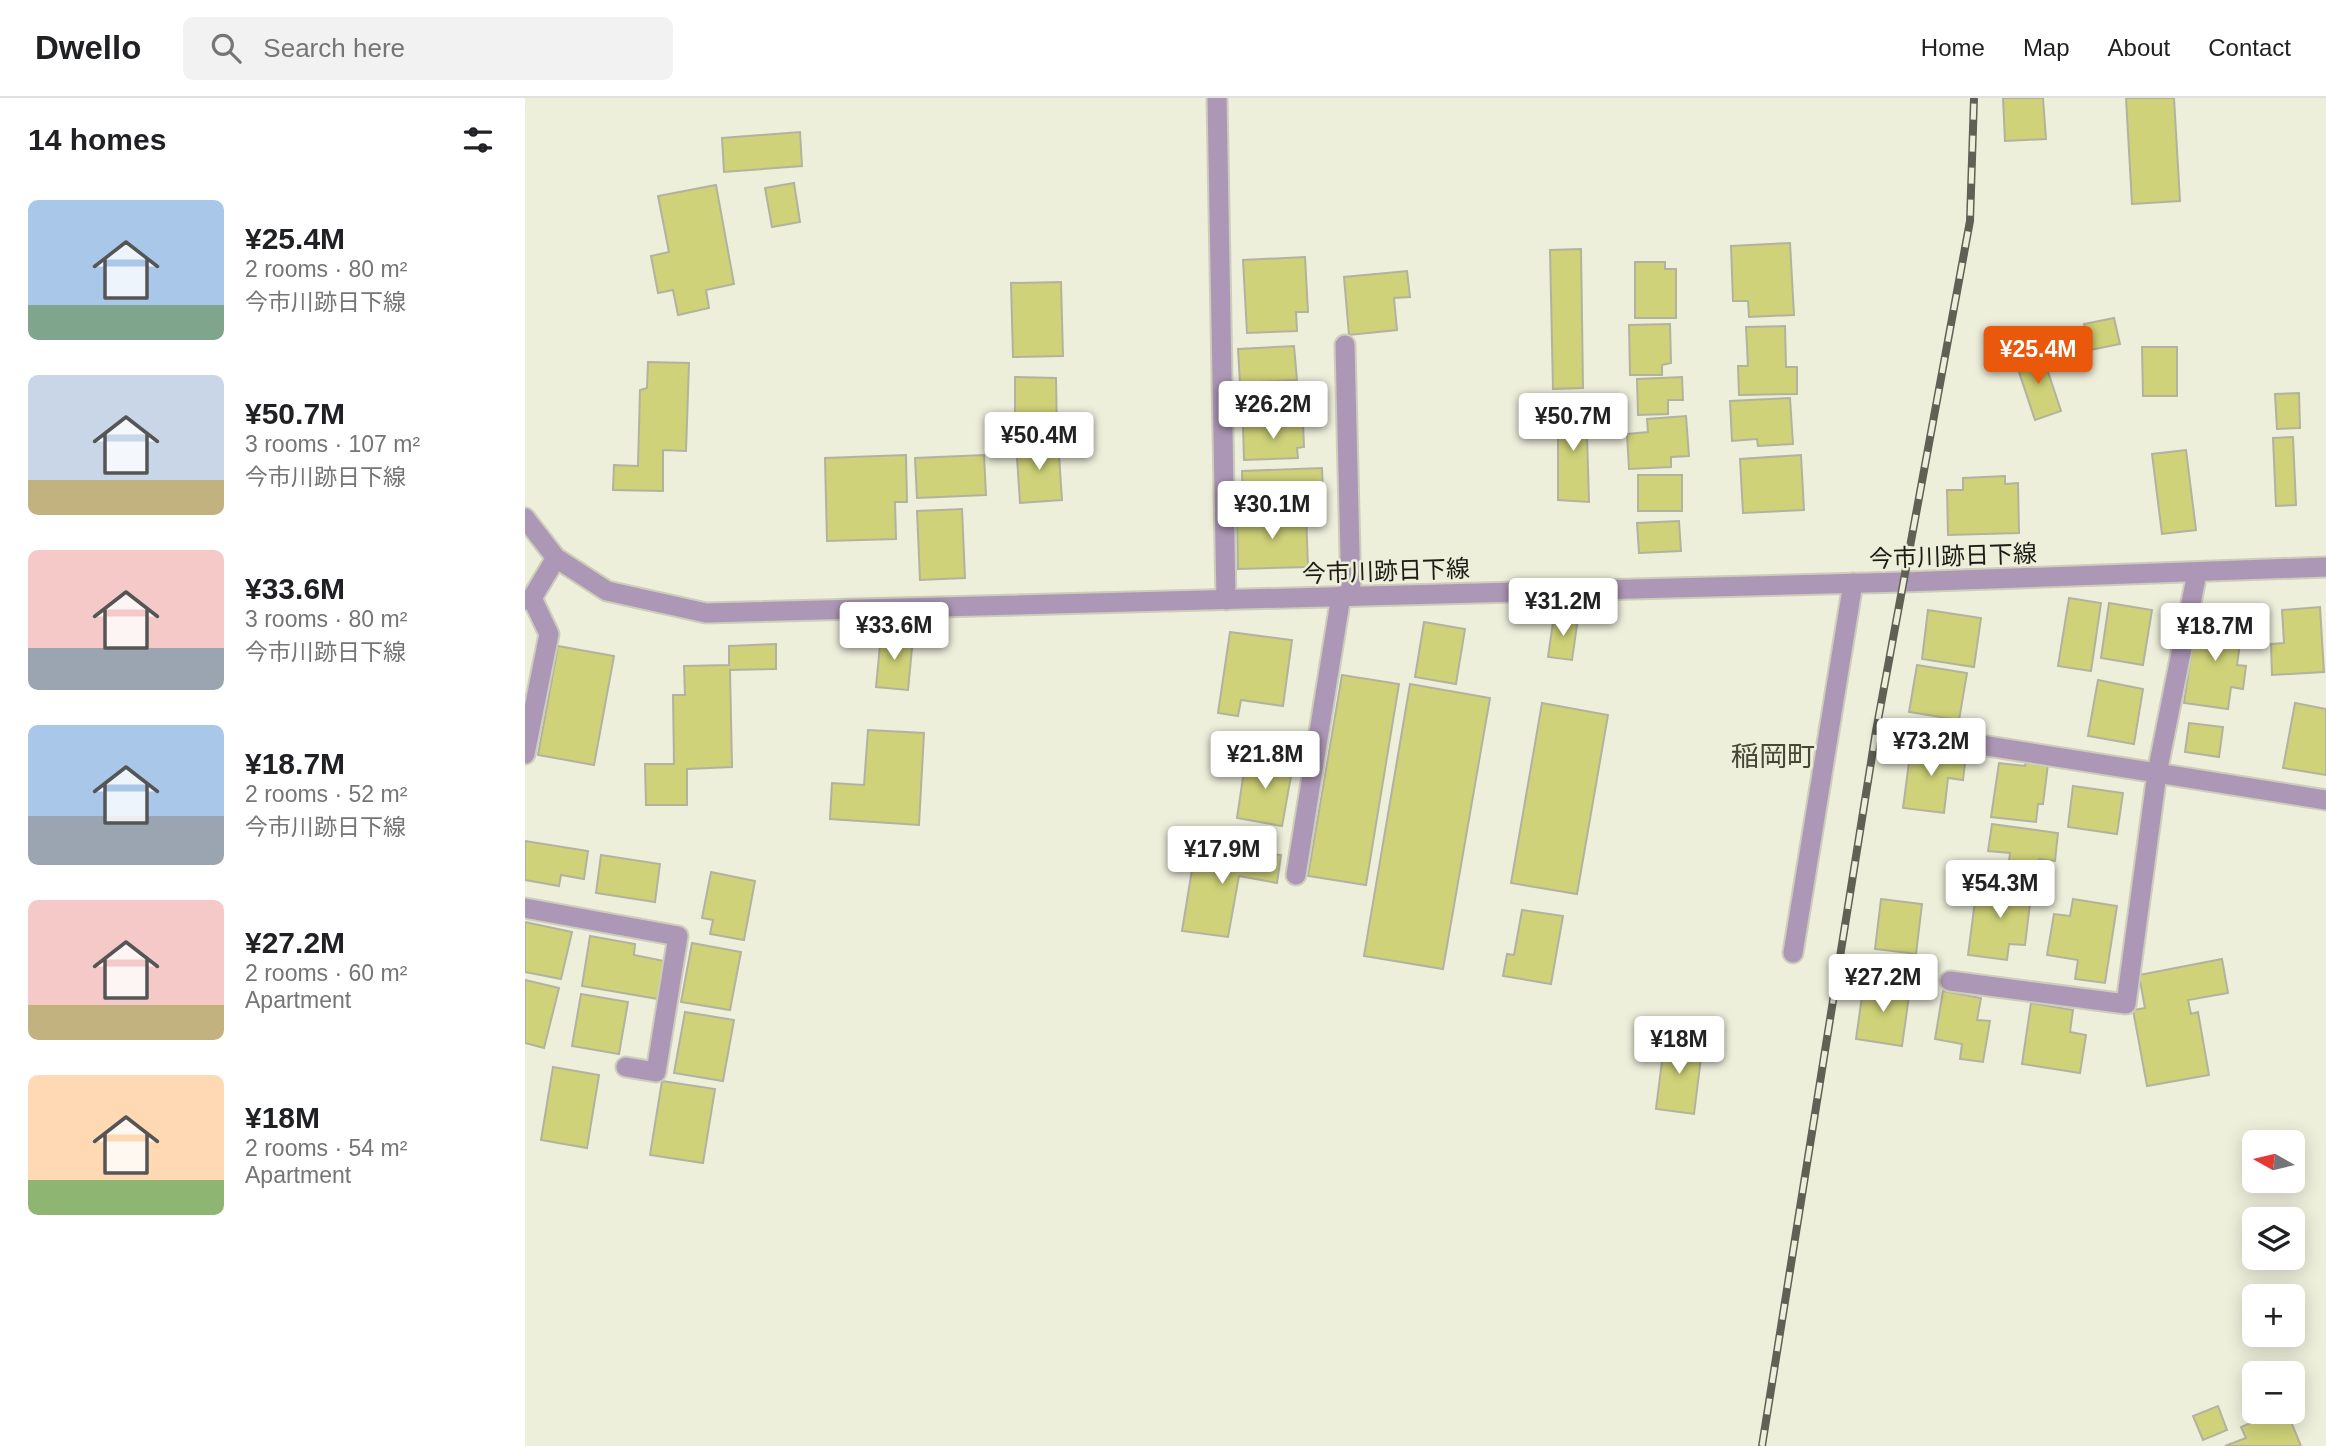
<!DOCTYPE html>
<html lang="en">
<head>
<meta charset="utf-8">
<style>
  body { margin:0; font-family:Arial,"Noto Sans JP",sans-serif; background:#f2f2f2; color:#202124; height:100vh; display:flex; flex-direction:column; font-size:26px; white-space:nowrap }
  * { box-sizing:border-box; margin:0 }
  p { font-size:23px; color:#757577 }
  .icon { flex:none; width:38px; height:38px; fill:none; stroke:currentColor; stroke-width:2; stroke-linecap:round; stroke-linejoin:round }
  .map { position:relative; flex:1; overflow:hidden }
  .panel { display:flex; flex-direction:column; background:#fff; width:525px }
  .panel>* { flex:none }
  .needle { width:46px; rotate:278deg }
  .controls { position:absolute; left:1717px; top:1032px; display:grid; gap:14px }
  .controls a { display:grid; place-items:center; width:63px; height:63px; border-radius:10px; background:#fff; box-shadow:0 4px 18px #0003; font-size:35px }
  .price { position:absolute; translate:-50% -60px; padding:0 16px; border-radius:7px; background:#fff; color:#222; font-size:23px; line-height:46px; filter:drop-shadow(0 2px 4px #0008) }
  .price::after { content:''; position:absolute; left:50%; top:42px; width:21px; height:16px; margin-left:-10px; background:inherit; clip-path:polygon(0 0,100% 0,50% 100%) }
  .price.on { background:#ea580c; color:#fff }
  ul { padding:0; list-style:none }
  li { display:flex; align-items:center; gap:21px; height:175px; padding:0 28px }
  li span { display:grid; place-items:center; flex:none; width:196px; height:140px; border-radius:10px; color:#555 }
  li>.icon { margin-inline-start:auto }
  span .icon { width:84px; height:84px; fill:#fffc; stroke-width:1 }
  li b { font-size:30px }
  h2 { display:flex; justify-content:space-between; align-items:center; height:84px; padding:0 28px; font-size:30px }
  header { display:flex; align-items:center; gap:42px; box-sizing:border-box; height:98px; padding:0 35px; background:#fff; border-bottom:2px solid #e0e0e0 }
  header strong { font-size:33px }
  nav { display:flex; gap:38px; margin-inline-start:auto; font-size:24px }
  .search { width:490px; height:63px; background:#f2f2f2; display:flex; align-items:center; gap:18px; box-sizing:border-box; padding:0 24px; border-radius:10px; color:#757577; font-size:26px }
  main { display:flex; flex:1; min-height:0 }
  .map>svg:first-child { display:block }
  .building { fill:#cfd278; stroke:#b2b39f; stroke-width:2 }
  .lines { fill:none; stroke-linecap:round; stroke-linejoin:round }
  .minor-casing { stroke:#cccdbb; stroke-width:23 }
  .tertiary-casing { stroke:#cccdbb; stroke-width:23 }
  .minor { stroke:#ad97b6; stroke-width:19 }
  .tertiary { stroke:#ad97b6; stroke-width:19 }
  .rail-casing { stroke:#606155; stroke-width:8 }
  .rail { stroke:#eeefdb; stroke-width:5; stroke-dasharray:16; stroke-linecap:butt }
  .labels { text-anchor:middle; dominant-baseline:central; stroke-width:5; stroke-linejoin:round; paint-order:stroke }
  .street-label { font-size:24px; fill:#1c1c15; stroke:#eeefdb }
  .quarter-label { font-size:28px; fill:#464736; stroke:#eeefdb }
</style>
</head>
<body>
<header>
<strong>Dwello</strong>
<div class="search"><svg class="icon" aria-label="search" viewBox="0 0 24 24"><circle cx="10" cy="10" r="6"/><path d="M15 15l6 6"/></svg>Search here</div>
<nav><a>Home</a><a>Map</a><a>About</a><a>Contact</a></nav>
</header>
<main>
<section class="panel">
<h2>14 homes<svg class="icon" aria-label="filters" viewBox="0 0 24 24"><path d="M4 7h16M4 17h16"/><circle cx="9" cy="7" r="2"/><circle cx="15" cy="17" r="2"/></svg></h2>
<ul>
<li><span style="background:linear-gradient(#a9c7e8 75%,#7fa58c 0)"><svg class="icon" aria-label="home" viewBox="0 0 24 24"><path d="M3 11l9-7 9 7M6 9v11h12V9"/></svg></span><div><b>¥25.4M</b><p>2 rooms · 80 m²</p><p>今市川跡日下線</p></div></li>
<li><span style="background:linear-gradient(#c9d6e8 75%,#c2b280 0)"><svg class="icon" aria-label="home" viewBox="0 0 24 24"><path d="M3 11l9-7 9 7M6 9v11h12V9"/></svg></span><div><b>¥50.7M</b><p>3 rooms · 107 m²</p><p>今市川跡日下線</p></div></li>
<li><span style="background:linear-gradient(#f6c9c9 70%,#9aa5b1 0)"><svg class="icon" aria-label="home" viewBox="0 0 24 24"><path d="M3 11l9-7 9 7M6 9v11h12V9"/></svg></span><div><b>¥33.6M</b><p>3 rooms · 80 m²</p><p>今市川跡日下線</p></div></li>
<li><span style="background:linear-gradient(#a9c7e8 65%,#9aa5b1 0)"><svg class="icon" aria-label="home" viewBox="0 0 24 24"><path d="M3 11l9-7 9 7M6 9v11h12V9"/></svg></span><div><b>¥18.7M</b><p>2 rooms · 52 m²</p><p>今市川跡日下線</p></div></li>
<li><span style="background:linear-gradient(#f6c9c9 75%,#c2b280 0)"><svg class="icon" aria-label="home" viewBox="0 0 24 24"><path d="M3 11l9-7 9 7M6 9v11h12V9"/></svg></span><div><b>¥27.2M</b><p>2 rooms · 60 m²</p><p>Apartment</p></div></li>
<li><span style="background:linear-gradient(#ffd9b3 75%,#8fb573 0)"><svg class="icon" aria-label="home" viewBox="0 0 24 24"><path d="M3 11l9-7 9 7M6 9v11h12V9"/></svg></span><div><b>¥18M</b><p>2 rooms · 54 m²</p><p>Apartment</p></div></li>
</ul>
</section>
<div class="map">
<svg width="1801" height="1348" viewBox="0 0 1801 1348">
  <rect width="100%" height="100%" fill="#eeefdb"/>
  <path class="building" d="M1478,0H1518L1521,41L1480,43Z
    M1601,0H1649L1655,103L1607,106Z
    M275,34L277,68L199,74L197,40Z
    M269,85L275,124L247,129L240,90Z
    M191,87L209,186L181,192L184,210L153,217L148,192L133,195L126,158L144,154L133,98Z
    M1265,145L1269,217L1224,219L1223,203H1208L1206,148Z
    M1056,151L1058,290L1028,291L1025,152Z
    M780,159L783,214H771L772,233L722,235L718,162Z
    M1110,164H1140V171H1151V220H1110Z
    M882,173L885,199L869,200L872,232L824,237L819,179Z
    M536,184L538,258L488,259L486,185Z
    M1589,220L1595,246L1565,252L1559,226Z
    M1145,226L1146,265L1137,267V277H1105L1104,227Z
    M1260,228L1261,269H1272V296L1214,297L1213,268H1223L1221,229Z
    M769,248L772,282L715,285L713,251Z
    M1617,249H1652V298H1618Z
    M1516,253L1536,313L1510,322L1490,262Z
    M123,264L164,265L161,353L138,352V393L88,392L89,367L113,368L115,292L122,290Z
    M490,279L531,280L532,335L490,336Z
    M1157,279L1158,302H1143V316L1113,317L1112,281Z
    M771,291L772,321L714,324L713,294Z
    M1774,295L1775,330L1752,331L1750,296Z
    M1265,300L1268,346L1233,348L1232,341L1207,343L1205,303Z
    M1061,304L1064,404L1033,402V306Z
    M1161,318L1164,358L1146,359V369L1104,371L1102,336L1123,334L1122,321Z
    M778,325L779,349L772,350L773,360L719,362L718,327Z
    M1768,339L1771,407L1751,408L1748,340Z
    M533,342L537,402L495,405L491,345Z
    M1661,352L1671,432L1637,436L1627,356Z
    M381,357L382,404H370L371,441L302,443L300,360Z
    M459,357L461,397L392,400L390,360Z
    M1276,357L1279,412L1218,415L1215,361Z
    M797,370L798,396L775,397V405L718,407L717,373Z
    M1113,377H1157V413H1113Z
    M1480,378V386L1493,385L1494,435L1423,437L1422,392H1438V380Z
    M437,411L440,480L395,482L392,413Z
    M781,415L783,469L713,471L712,416Z
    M1154,423L1156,453L1114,455L1112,425Z
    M1544,500L1576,505L1566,573L1533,568Z
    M1584,505L1627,512L1618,567L1576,560Z
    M1795,509L1799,574L1747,577L1746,546L1759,545L1757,512Z
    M1403,512L1456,520L1449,569L1397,561Z
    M1029,517L1053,520L1047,562L1023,559Z
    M1672,517L1718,524L1712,567L1721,568L1718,591L1706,589L1703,611L1659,605Z
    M899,524L940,531L931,586L890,579Z
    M705,534L767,542L758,608L716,602L713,618L693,615Z
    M356,536L388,540L383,592L351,589Z
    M251,546V571L205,572L207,669L162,671V707H121L120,666H149L148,597H160L159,568L204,567V548Z
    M33,548L89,558L69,667L13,657Z
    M1392,567L1442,575L1434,622L1384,614Z
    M817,577L874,586L841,787L783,778Z
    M1573,582L1618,591L1609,646L1563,638Z
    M885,586L965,600L918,871L839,858Z
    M1017,605L1083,617L1052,796L986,785Z
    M1770,605L1801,611V677L1758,670Z
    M1664,625L1698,629L1694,659L1660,654Z
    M343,632L399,635L394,727L305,721L307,685L339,687Z
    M1386,649L1441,656L1438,682L1423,680L1419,715L1378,710Z
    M721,659L768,667L757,728L712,720Z
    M1501,663L1523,666L1518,706H1513L1511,724L1466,719L1474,665L1500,668Z
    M1548,688L1598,695L1592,736L1543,729Z
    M1467,726L1533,735L1530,763L1514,761L1512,774L1483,771L1485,755L1463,753Z
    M0,743L63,753L59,781L36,777L34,788L0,782Z
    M671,747L756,757L752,785L714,778L703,839L657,833Z
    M76,757L135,766L130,804L71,795Z
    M186,774L230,783L219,842L185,836L188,822L177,820Z
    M1459,782L1507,789L1500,847L1484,846L1482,862L1443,857L1450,803H1456Z
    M1356,801L1397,806L1391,856L1350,851Z
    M1548,801L1592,808L1580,885L1550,881L1553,862L1522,857L1529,816L1545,818Z
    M997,812L1038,818L1026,886L978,878L982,856L989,857Z
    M0,824L47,834L36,881L0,874Z
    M65,838L110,846L109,857L139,863L133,901L57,888Z
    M167,845L216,854L205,912L156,904Z
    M1697,861L1703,895L1663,902L1666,916L1673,914L1684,977L1622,988L1608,912L1620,910L1614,877Z
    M0,882L34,890L19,950L0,945Z
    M1339,884L1385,891L1377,948L1331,941Z
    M1418,893L1456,900L1452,922L1465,923L1458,964L1435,961L1437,946L1410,941Z
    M56,896L103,904L94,956L47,948Z
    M1506,905L1548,912L1545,934L1561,937L1555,975L1497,966Z
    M160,914L209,922L198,983L149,975Z
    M1140,939L1178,944L1169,1016L1131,1011Z
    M28,969L74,977L62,1050L16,1042Z
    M137,983L190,991L178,1065L125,1057Z
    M1693,1308L1702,1332L1678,1342L1668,1318Z
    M1751,1314H1762L1776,1348H1700L1721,1340L1716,1329Z"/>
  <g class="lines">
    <g class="minor-casing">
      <path id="minor" d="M692,0L701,502
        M820,247L826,498
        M1406,639L1801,702
        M0,656L24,536L7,500
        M771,777L816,498
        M0,810L153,838L131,974L101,969
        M1268,855L1328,485
        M1425,883L1601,906L1632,675L1672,475"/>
    </g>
    <g class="tertiary-casing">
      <path id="tertiary" d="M0,420L31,460
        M0,502L7,500L31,460L82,493L181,515L1379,484L1801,469"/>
    </g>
    <use href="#minor" class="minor"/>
    <use href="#tertiary" class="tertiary"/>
    <g class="rail-casing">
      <path id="rail" d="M1237,1348L1351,633L1445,123L1449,0"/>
    </g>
    <use href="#rail" class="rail"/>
  </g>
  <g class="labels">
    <g class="street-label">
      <text transform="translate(1428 458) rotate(-2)">今市川跡日下線</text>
      <text transform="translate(861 473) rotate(-2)">今市川跡日下線</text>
    </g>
    <g class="quarter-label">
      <text x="1248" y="658">稲岡町</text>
    </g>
  </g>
</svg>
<div class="controls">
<a><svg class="needle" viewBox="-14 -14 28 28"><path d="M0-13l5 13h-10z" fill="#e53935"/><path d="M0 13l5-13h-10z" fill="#757577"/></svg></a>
<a><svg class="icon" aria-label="layers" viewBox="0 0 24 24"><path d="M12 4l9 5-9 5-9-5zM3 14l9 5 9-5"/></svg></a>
<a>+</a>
<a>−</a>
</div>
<b class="price on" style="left:1513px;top:288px">¥25.4M</b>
<b class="price" style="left:748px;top:343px">¥26.2M</b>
<b class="price" style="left:1048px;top:355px">¥50.7M</b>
<b class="price" style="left:514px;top:374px">¥50.4M</b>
<b class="price" style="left:747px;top:443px">¥30.1M</b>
<b class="price" style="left:1038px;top:540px">¥31.2M</b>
<b class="price" style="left:369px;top:564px">¥33.6M</b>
<b class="price" style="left:1690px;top:565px">¥18.7M</b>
<b class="price" style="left:1406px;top:680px">¥73.2M</b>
<b class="price" style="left:740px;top:693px">¥21.8M</b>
<b class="price" style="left:697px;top:788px">¥17.9M</b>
<b class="price" style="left:1475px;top:822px">¥54.3M</b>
<b class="price" style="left:1358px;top:916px">¥27.2M</b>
<b class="price" style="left:1154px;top:978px">¥18M</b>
</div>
</main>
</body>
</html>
